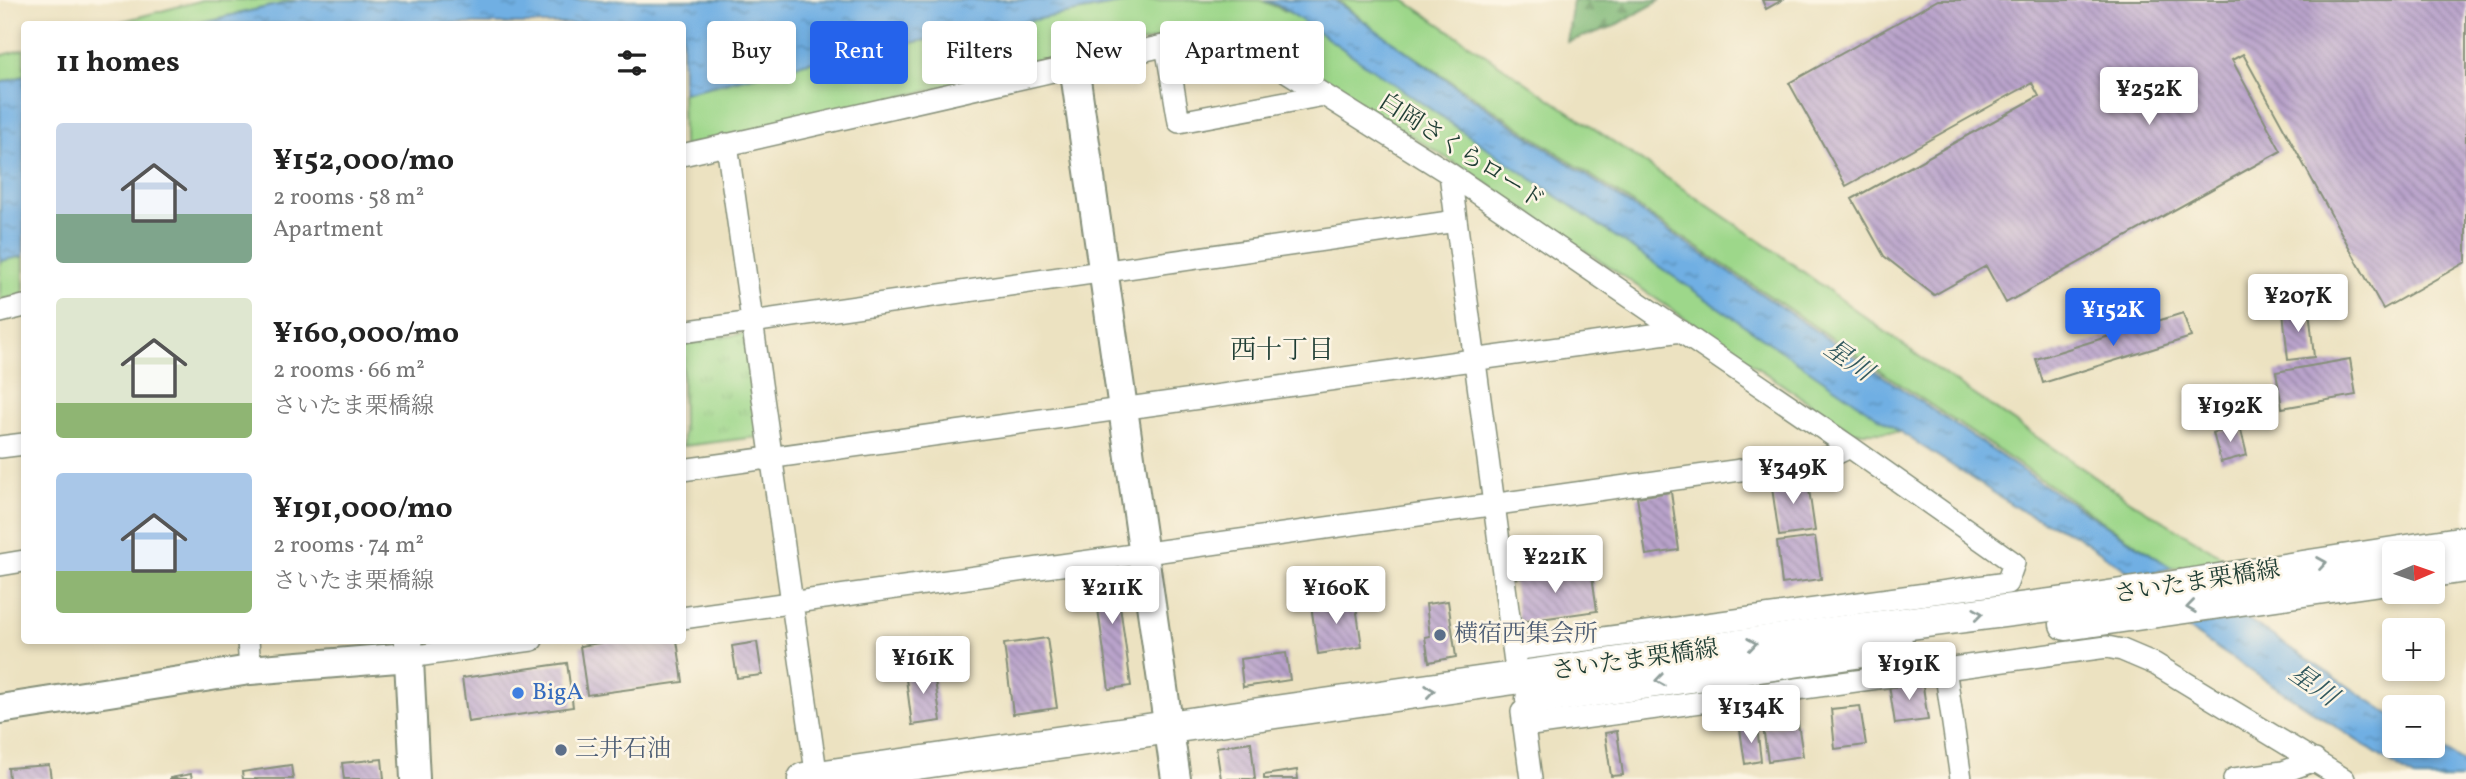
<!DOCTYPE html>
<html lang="en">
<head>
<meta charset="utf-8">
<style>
  body { margin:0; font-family:Vollkorn,"Noto Serif JP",serif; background:#f6f6f6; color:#222; height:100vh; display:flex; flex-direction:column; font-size:26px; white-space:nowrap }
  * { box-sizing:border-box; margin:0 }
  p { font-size:23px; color:#767676 }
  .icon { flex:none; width:38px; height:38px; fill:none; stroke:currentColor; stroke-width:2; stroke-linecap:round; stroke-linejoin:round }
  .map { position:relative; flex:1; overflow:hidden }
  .details { position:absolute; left:21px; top:21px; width:665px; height:623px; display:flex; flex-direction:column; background:#fff; border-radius:7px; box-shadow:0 4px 10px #0003 }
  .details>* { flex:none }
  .top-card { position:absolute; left:707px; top:21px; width:665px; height:63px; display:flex; gap:14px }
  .needle { width:46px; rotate:88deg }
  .fabs { position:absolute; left:2382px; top:541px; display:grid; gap:14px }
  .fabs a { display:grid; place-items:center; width:63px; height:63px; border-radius:7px; background:#fff; box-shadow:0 4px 10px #0003; font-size:35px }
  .price { position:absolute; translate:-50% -60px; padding:0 16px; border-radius:7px; background:#fff; color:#222; font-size:23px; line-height:46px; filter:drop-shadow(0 2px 4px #0008) }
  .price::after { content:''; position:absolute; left:50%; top:42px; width:21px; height:16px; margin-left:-10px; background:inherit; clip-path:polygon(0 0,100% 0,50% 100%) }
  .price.on { background:#2563eb; color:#fff }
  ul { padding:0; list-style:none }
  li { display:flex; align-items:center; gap:21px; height:175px; padding:0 35px }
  li span { display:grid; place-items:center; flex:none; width:196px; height:140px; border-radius:7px; color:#555 }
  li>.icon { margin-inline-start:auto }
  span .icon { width:84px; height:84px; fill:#fffc; stroke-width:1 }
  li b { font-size:30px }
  h2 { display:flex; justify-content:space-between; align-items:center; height:84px; padding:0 35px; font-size:30px }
  .tag { padding:0 24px; border-radius:7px; background:#fff; box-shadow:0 4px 10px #0003; font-size:24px; line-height:63px }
  .tag.on { background:#2563eb; color:#fff }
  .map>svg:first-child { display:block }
  .green { fill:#9dd78a; stroke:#5e8a5f; stroke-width:2 }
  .forest { fill:url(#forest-firs); stroke:#4e7a55; stroke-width:2 }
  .park { fill:url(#park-tufts); stroke:#5e8a5f; stroke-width:2 }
  .water { fill:url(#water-ripples); stroke:#47768c; stroke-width:2 }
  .building { fill:url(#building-back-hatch) }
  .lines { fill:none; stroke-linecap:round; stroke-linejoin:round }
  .street-casing { stroke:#86907a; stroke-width:24 }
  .secondary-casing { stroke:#86907a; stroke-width:32 }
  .primary-casing { stroke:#86907a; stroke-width:35 }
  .street { stroke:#fff; stroke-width:21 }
  .secondary { stroke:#fff; stroke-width:28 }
  .primary { stroke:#fff; stroke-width:32 }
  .oneway { stroke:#8f9e9a }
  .service-dot { fill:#5c6f8a; stroke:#fcf5e5; stroke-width:2.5 }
  .shop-dot { fill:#3f7fe0; stroke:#fcf5e5; stroke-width:2.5 }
  .labels { text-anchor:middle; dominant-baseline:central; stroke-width:5; stroke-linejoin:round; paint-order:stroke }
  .street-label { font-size:24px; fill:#1f3d34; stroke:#fcf5e5 }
  .service-label { font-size:24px; fill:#4e5e75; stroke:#fcf5e5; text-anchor:start }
  .shop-label { font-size:24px; fill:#366cbe; stroke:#fcf5e5; text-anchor:start }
  .neighbourhood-label { font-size:26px; fill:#1f3d34; stroke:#fcf5e5 }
  .water-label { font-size:26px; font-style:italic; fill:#335a60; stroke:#fcf5e5 }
</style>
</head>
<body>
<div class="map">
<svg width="2466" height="779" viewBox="0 0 2466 779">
  <defs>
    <pattern id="forest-firs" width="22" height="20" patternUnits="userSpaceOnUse" patternTransform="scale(1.75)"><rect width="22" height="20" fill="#7eb876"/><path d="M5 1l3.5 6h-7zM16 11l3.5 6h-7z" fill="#679762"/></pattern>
    <pattern id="park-tufts" width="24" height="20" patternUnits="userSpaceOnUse" patternTransform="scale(1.75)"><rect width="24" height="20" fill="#9dd78a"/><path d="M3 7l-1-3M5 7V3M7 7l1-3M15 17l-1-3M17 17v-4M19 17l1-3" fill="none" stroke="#87b978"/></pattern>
    <pattern id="water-ripples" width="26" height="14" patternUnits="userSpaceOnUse" patternTransform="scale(1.75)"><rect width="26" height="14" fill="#6fafe3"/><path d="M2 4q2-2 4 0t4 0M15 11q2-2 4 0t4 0" fill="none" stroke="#5b90b9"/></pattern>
    <pattern id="building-back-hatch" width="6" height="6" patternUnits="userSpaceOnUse" patternTransform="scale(1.75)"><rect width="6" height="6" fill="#b9a3cb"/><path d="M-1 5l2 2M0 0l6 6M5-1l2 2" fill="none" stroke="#9686a6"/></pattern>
  </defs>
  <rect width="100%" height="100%" fill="#fcf5e5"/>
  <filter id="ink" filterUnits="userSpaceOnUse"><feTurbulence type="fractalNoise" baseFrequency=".0143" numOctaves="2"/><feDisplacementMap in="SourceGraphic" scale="14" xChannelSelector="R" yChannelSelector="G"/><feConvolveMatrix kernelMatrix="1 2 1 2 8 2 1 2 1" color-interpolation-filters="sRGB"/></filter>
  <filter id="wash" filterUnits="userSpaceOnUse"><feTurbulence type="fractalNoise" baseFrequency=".00686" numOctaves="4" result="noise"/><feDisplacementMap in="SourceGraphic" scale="28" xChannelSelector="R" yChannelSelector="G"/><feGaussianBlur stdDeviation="1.57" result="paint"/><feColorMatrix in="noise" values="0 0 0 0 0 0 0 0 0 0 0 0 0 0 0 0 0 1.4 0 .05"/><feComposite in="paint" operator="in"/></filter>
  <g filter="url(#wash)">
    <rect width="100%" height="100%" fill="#ece2c1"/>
    <path class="green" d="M203,0H299L192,24H112Z
      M1140,0H1260L1302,18L1908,432H1852L1474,175L1286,58L1202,29L683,146L682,93L809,62Z
      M1338,0H1404L1772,249L1935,368L2129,500L2231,562L2172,568L1380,33Z
      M24,49V76L0,83V56Z
      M24,256V295L0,300V261Z"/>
    <path class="forest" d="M1573,0H1661L1612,27L1567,42Z"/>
    <path class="park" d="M750,333L766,436L683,446L682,342Z"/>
    <path class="water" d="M299,0H1140L809,62L683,93L682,24H192Z
      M1264,0H1334L1466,94L2048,488L2172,568L2136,577L2076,535L2025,513L1879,418L1282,7Z
      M24,76V256L0,261V83Z
      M2246,618L2394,717V746H2432L2433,742L2466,764V779H2415L2185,627Z"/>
    <g id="blocks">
      <path class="building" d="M1762,0H1782L1766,9Z
        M1938,0H2466V262L2383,309L2243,54L2232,60L2281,151L2006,303L1986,266L1934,295L1884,256L1852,199L2039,96L2032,83L1846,186L1789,83Z
        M2309,309L2314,357L2288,360L2283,311Z
        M2183,313L2191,337L2043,383L2036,359Z
        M2350,359L2356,395L2282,408L2276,372Z
        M2240,426L2247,455L2221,462L2213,433Z
        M1807,476L1815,531L1779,536L1771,481Z
        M1671,492L1679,550L1646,555L1637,497Z
        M1815,537L1821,579L1782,584L1777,542Z
        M1114,562L1131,686L1109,689L1092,565Z
        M1591,568L1597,611L1519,622L1513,579Z
        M1355,599L1362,647L1318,654L1311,605Z
        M1448,601L1456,657L1429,662L1425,637L1430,636L1426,604Z
        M1047,638L1057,708L1013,714L1004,644Z
        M618,640H677L683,682L587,695L580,646Z
        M757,642L762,675L737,678L732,646Z
        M1286,653L1290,680L1243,687L1240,659Z
        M567,663L573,707L468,722L462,678Z
        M933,667L941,721L912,725L905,671Z
        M1922,680L1928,720L1895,724L1889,685Z
        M1860,706L1866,745L1835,749L1831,709Z
        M1798,723L1803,756L1768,761L1763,728Z
        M1757,727L1761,761L1745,764L1740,729Z
        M1617,731L1623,775L1611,776L1605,733Z
        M1251,742L1255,779H1221L1216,747Z
        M382,759L384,779H344L342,763Z
        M49,765L51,779H9L8,768Z
        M291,765L293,779H243L242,772Z
        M1297,770L1298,779H1264V775Z
        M191,774L192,779H170V778Z"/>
    </g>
  </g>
  <g filter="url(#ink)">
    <use href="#blocks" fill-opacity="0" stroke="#86907a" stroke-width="2"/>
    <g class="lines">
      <g class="street-casing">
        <path id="street" d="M1166,45L1179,122L1324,95
          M727,144L817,779
          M682,155L1203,37L1275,64L1450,174L1850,447L2014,563L2007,583L1514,650
          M1450,174L1515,662
          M0,312L24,306
          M682,332L1456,221
          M0,447L24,444
          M682,470L1681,331
          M0,565L24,561
          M682,618L1827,458L1850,447
          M248,640L250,670
          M409,657L532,640
          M1945,668L1961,779
          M1522,712L1531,779
          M1524,726L2107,647L2122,650L2155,664L2344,779
          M2234,779L2283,772L2315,760"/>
      </g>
      <g class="secondary-casing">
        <path id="secondary" d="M1074,66L1176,779
          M408,640L415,779
          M0,709L250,670L409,657"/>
      </g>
      <g class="primary-casing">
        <path id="primary" d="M2432,571L2466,566
          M2066,624L2394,577
          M1532,699L1897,646
          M804,779L1809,636L2089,600L2466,542"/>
      </g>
      <use href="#street" class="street"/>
      <use href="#secondary" class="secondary"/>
      <use href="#primary" class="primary"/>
    </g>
    <defs><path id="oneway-chevron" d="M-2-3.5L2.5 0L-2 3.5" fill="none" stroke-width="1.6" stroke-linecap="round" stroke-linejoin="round" transform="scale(1.75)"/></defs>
    <g class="oneway">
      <use href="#oneway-chevron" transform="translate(2322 563) rotate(-9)"/>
      <use href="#oneway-chevron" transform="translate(2191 607) rotate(172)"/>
      <use href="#oneway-chevron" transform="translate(1978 614) rotate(-7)"/>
      <use href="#oneway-chevron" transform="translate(1752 644) rotate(-8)"/>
      <use href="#oneway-chevron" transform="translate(1660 680) rotate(172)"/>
      <use href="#oneway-chevron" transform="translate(1430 691) rotate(-8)"/>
    </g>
  </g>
  <g class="service-dot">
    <circle cx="1440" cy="635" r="7"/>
    <circle cx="561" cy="750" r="7"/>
  </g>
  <circle class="shop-dot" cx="518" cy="693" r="7"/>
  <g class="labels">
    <g class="street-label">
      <text transform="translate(1461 152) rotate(33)">白岡さくらロード</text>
      <text transform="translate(2197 583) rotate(-9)">さいたま栗橋線</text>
      <text transform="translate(1635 661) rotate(-8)">さいたま栗橋線</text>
    </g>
    <g class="service-label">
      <text x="1454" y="635">横宿西集会所</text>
      <text x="575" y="750">三井石油</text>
    </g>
    <g class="shop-label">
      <text x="532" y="693">BigA</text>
    </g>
    <g class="neighbourhood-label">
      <text x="1282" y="351">西十丁目</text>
    </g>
    <g class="water-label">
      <text transform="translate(1848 361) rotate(35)">星川</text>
      <text transform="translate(2313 686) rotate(35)">星川</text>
    </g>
  </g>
</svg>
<div class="fabs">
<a><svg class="needle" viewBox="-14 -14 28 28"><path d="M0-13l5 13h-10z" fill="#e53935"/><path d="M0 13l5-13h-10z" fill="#767676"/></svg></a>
<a>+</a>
<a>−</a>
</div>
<b class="price" style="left:2149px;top:127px">¥252K</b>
<b class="price" style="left:2298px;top:334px">¥207K</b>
<b class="price on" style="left:2113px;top:348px">¥152K</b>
<b class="price" style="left:2230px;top:444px">¥192K</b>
<b class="price" style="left:1793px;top:506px">¥349K</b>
<b class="price" style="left:1555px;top:595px">¥221K</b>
<b class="price" style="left:1112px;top:626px">¥211K</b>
<b class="price" style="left:1336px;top:626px">¥160K</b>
<b class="price" style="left:923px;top:696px">¥161K</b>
<b class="price" style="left:1909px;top:702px">¥191K</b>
<b class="price" style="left:1751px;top:745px">¥134K</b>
<div class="top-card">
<a class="tag">Buy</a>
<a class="tag on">Rent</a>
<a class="tag">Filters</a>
<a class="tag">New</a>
<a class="tag">Apartment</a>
</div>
<section class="details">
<h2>11 homes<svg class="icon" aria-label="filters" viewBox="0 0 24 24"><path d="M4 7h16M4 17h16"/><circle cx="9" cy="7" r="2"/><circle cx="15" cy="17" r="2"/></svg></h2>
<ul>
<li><span style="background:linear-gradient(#c9d6e8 65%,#7fa58c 0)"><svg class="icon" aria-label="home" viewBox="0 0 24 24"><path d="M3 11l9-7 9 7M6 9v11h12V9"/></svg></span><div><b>¥152,000/mo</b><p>2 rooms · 58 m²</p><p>Apartment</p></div></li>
<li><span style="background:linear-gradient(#dfe7d0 75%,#8fb573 0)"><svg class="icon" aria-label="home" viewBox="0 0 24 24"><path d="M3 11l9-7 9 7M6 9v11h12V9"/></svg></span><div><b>¥160,000/mo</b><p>2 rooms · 66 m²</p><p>さいたま栗橋線</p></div></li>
<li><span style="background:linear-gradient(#a9c7e8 70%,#8fb573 0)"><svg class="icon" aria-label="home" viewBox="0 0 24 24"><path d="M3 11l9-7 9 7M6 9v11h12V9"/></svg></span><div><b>¥191,000/mo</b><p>2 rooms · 74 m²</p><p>さいたま栗橋線</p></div></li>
</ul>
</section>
</div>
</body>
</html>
